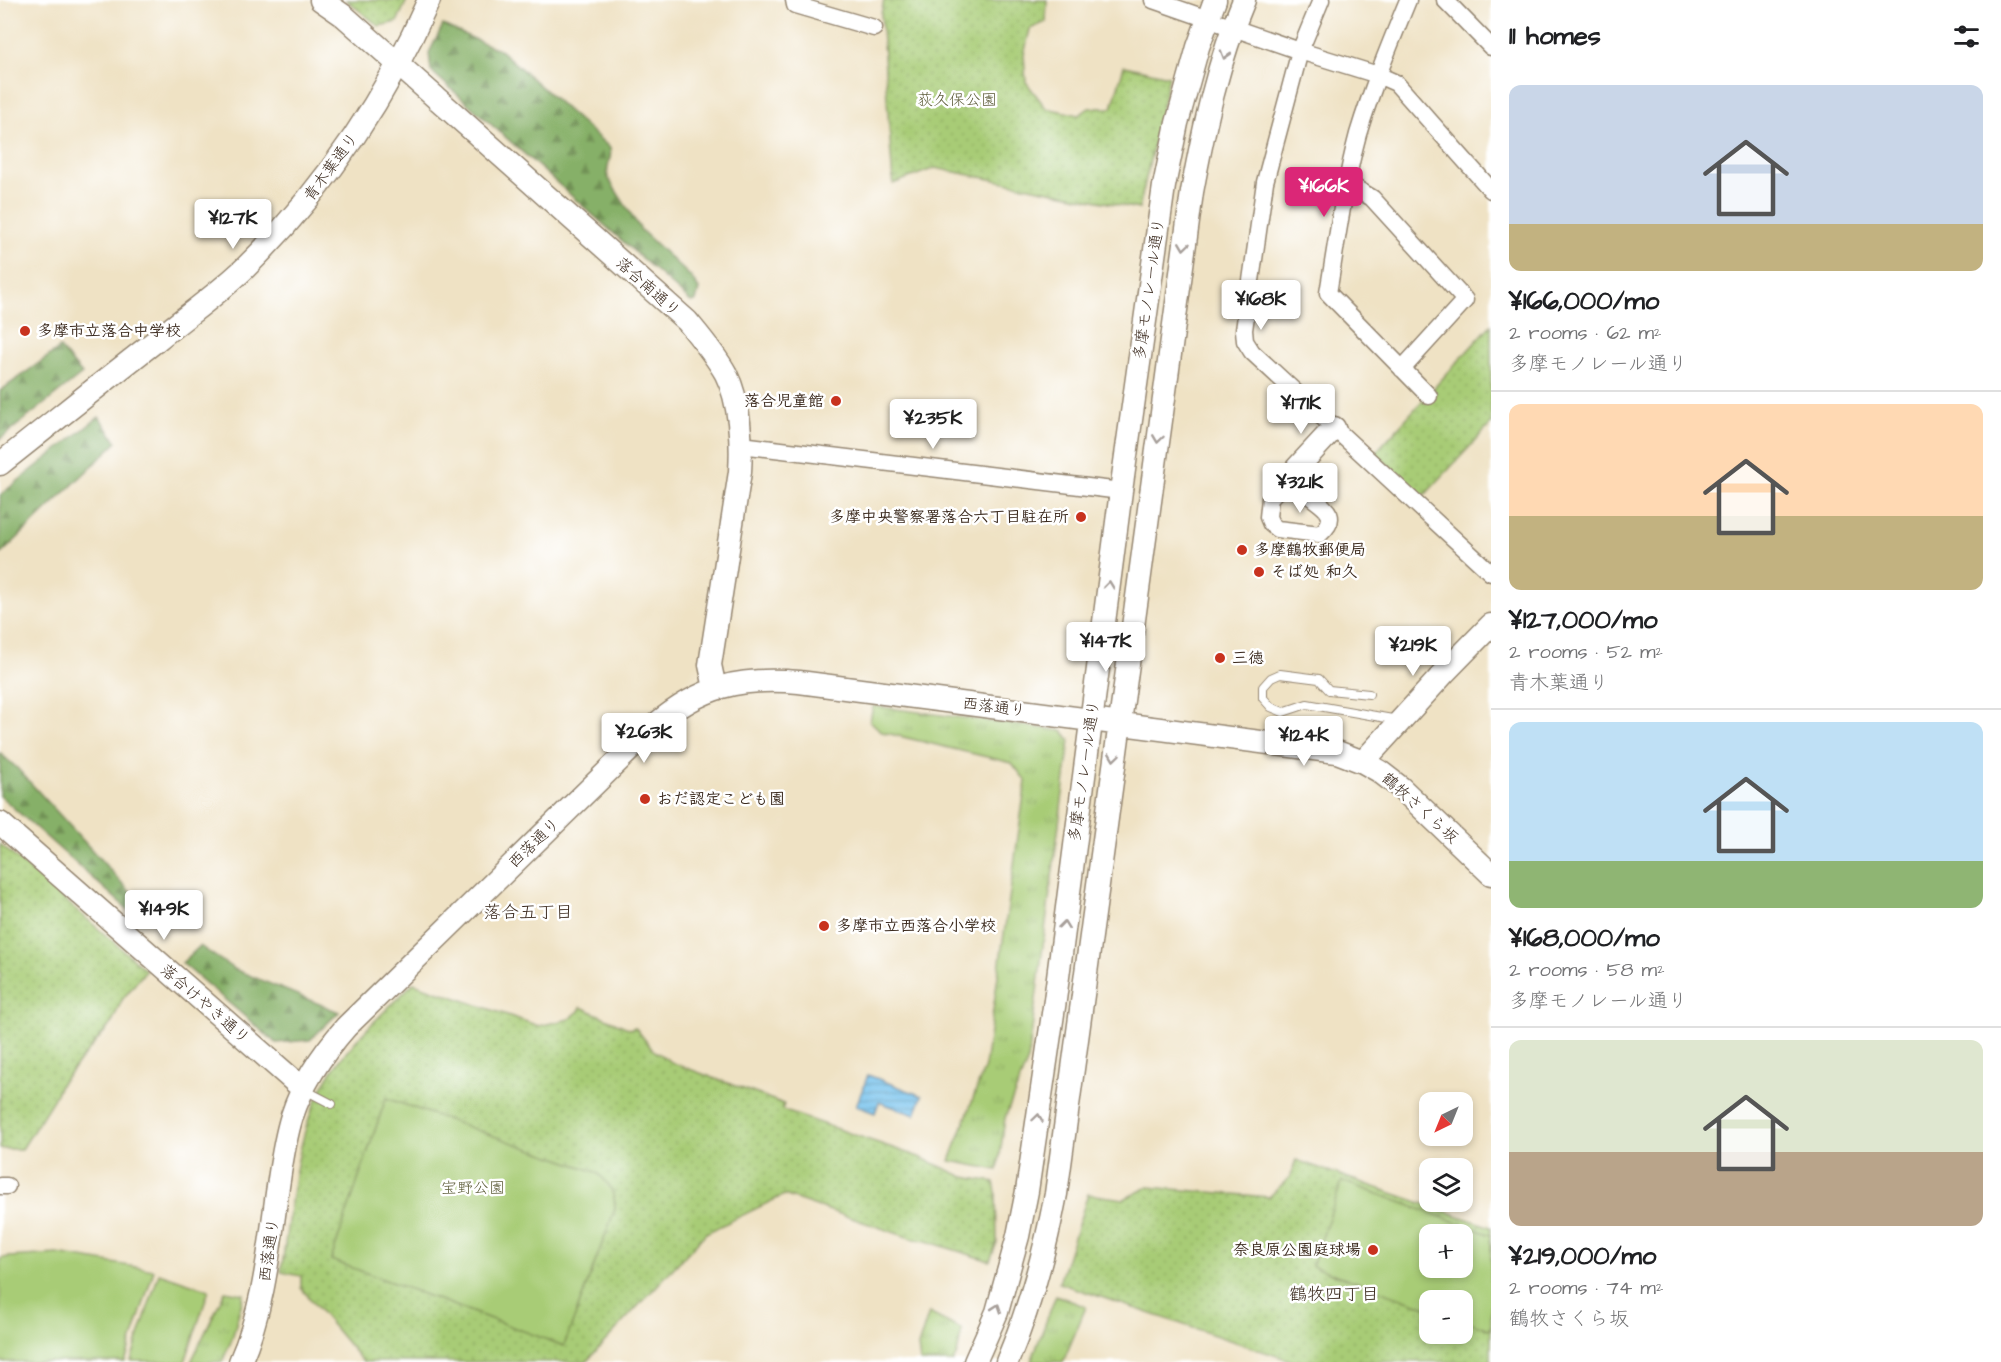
<!DOCTYPE html>
<html lang="en">
<head>
<meta charset="utf-8">
<style>
  body { margin:0; font-family:"Architects Daughter","Klee One",sans-serif; background:#f2f2f2; color:#202124; height:100vh; display:flex; flex-direction:column; font-size:22px; white-space:nowrap }
  * { box-sizing:border-box; margin:0 }
  p { font-size:20px; color:#757577 }
  .icon { flex:none; width:33px; height:33px; fill:none; stroke:currentColor; stroke-width:2; stroke-linecap:round; stroke-linejoin:round }
  .map { position:relative; flex:1; overflow:hidden }
  .side { display:flex; flex-direction:column; background:#fff; width:510px }
  .side>* { flex:none }
  .needle { width:39px; rotate:223deg }
  .tools { position:absolute; left:1419px; top:1092px; display:grid; gap:12px }
  .tools a { display:grid; place-items:center; width:54px; height:54px; border-radius:12px; background:#fff; box-shadow:0 3px 9px #0003; font-size:30px }
  .price { position:absolute; translate:-50% -51px; padding:0 14px; border-radius:6px; background:#fff; color:#222; font-size:20px; line-height:39px; filter:drop-shadow(0 2px 3px #0008) }
  .price::after { content:''; position:absolute; left:50%; top:36px; width:18px; height:14px; margin-left:-9px; background:inherit; clip-path:polygon(0 0,100% 0,50% 100%) }
  .price.active { background:#db2777; color:#fff }
  ul { padding:0; list-style:none }
  li { display:grid; align-content:center; gap:12px; height:318px; padding:0 18px }
  li+li { border-top:2px solid #e0e0e0 }
  li span { display:grid; place-items:center; height:186px; border-radius:12px; color:#555 }
  li>.icon { margin-inline-start:auto }
  span .icon { width:108px; height:108px; fill:#fffc; stroke-width:1 }
  li b { font-size:26px }
  h2 { display:flex; justify-content:space-between; align-items:center; height:72px; padding:0 18px; font-size:26px }
  main { display:flex; flex:1; min-height:0 }
  .map>svg:first-child { display:block }
  .grass { fill:url(#grass-tufts); stroke:#727b4a; stroke-width:1.5 }
  .forest { fill:url(#forest-firs); stroke:#606d42; stroke-width:1.5 }
  .park { fill:url(#park-dots); stroke:#727b4a; stroke-width:1.5; fill-rule:evenodd }
  .pitch { fill:#a8cc76; stroke:#727b4a; stroke-width:1.5; fill-rule:evenodd }
  .water { fill:url(#water-rules); stroke:#567686; stroke-width:1.5 }
  .lines { fill:none; stroke-linecap:round; stroke-linejoin:round }
  .lane-casing { stroke:#958671; stroke-width:10 }
  .street-casing { stroke:#958671; stroke-width:19 }
  .secondary-casing { stroke:#958671; stroke-width:25 }
  .lane { stroke:#fff; stroke-width:8 }
  .street { stroke:#fff; stroke-width:16 }
  .secondary { stroke:#fff; stroke-width:22 }
  .oneway { stroke:#a79f9a }
  .poi-dot { fill:#c8321e; stroke:#fff; stroke-width:2 }
  .labels { text-anchor:middle; dominant-baseline:central; stroke-width:5; stroke-linejoin:round; paint-order:stroke }
  .park-label { font-size:16px; fill:#5c5b38; stroke:#fff }
  .street-label { font-size:16px; fill:#3b2a1e; stroke:#fff }
  .poi-label { font-size:16px; font-weight:bold; fill:#3b2a1e; stroke:#fff; text-anchor:start }
  .neighbourhood-label { font-size:18px; fill:#3b2a1e; stroke:#fff }
</style>
</head>
<body>
<main>
<div class="map">
<svg width="1491" height="1362" viewBox="0 0 1491 1362">
  <defs>
    <pattern id="grass-tufts" width="24" height="20" patternUnits="userSpaceOnUse" patternTransform="scale(1.5)"><rect width="24" height="20" fill="#a8cc76"/><path d="M3 7l-1-3M5 7V3M7 7l1-3M15 17l-1-3M17 17v-4M19 17l1-3" fill="none" stroke="#92af66"/></pattern>
    <pattern id="forest-firs" width="22" height="20" patternUnits="userSpaceOnUse" patternTransform="scale(1.5)"><rect width="22" height="20" fill="#86b067"/><path d="M5 1l3.5 6h-7zM16 11l3.5 6h-7z" fill="#6f8f54"/></pattern>
    <pattern id="park-dots" width="8" height="8" patternUnits="userSpaceOnUse" patternTransform="scale(1.5)"><rect width="8" height="8" fill="#a8cc76"/><path d="M2 2h.1M6 6h.1" fill="none" stroke="#92af66" stroke-width="1.8" stroke-linecap="round"/></pattern>
    <pattern id="water-rules" width="6" height="5" patternUnits="userSpaceOnUse" patternTransform="scale(1.5)"><rect width="6" height="5" fill="#72c1ed"/><path d="M0 2.5h6" fill="none" stroke="#5f9dbf"/></pattern>
  </defs>
  <rect width="100%" height="100%" fill="#fff"/>
  <filter id="ink" filterUnits="userSpaceOnUse"><feTurbulence type="fractalNoise" baseFrequency=".0167" numOctaves="2"/><feDisplacementMap in="SourceGraphic" scale="12" xChannelSelector="R" yChannelSelector="G"/><feConvolveMatrix kernelMatrix="1 2 1 2 8 2 1 2 1" color-interpolation-filters="sRGB"/></filter>
  <filter id="wash" filterUnits="userSpaceOnUse"><feTurbulence type="fractalNoise" baseFrequency=".008" numOctaves="4" result="noise"/><feDisplacementMap in="SourceGraphic" scale="24" xChannelSelector="R" yChannelSelector="G"/><feGaussianBlur stdDeviation="1.35" result="paint"/><feColorMatrix in="noise" values="0 0 0 0 0 0 0 0 0 0 0 0 0 0 0 0 0 1.4 0 .05"/><feComposite in="paint" operator="in"/></filter>
  <g filter="url(#wash)">
    <rect width="100%" height="100%" fill="#efe2c4"/>
    <path class="grass" d="M873,706L1063,731L1070,740L1028,1060L1005,1118L998,1170L950,1161L985,1066L1026,781L1012,763L882,732L870,721Z
      M225,1291L244,1294L232,1339L222,1362H191Z
      M1056,1295L1086,1307L1063,1362H1031Z
      M929,1313L962,1330L957,1354L953,1362H920L918,1346Z"/>
    <path class="forest" d="M443,25L501,51L610,148C613,160 605,163 608,178L641,230L691,277L699,289L696,301L691,302L431,71L429,53Z
      M60,348L82,374L0,439V391Z
      M99,417L117,442L0,555V495Z
      M0,753L17,768L142,905L133,914L0,796Z
      M200,946L234,969L339,1012L310,1040L276,1043L182,963Z"/>
    <path class="park" d="M346,0H407L397,22L379,26Z
      M884,0H1047L1046,22L1030,29L1024,55L1026,82L1046,108L1079,115L1089,108H1112L1124,66L1169,76L1139,209L935,168L893,184L881,14Z
      M1491,325V424L1423,497L1375,453Z
      M0,844L146,970L122,1000L111,1024L61,1083L54,1098L22,1149H0Z
      M413,983L539,1026L569,1019L579,1011L581,1007L630,1029L635,1027L652,1049L673,1063L784,1104L782,1110L919,1157L964,1177L994,1182L996,1192L997,1242L990,1261L926,1241L913,1239L784,1195L706,1233L586,1362H363L301,1288V1276L281,1272C290,1215 295,1136 323,1086C345,1046 382,1015 413,983Z
      M1296,1160L1491,1227V1362H1295L1059,1283L1088,1194L1124,1199L1148,1187L1269,1197L1290,1177ZM1430,1234H1462V1268H1430ZM1430,1300H1462V1334H1430Z"/>
    <path class="pitch" d="M386,1098L596,1172C609,1183 615,1191 615,1209L564,1346L331,1260Z
      M1342,1181L1491,1235V1325L1489,1329L1463,1320L1462,1300H1430L1429,1308L1312,1266ZM1430,1234H1462V1268H1430Z
      M58,1254L154,1270L125,1362H0V1259L8,1257Z
      M159,1273L209,1290L185,1362L131,1361Z"/>
    <path class="water" d="M868,1075L922,1096L915,1115L879,1102L875,1113L856,1106Z"/>
  </g>
  <g filter="url(#ink)">
    <g class="lines">
      <g class="lane-casing">
        <path id="lane" d="M1369,694L1329,690L1319,679L1280,674L1271,678L1263,687V698L1271,707L1283,712L1307,704L1398,720
          M303,1089L332,1104"/>
      </g>
      <g class="street-casing">
        <path id="street" d="M794,0L795,5L874,28
          M1153,0L1300,51L1378,75L1396,83L1491,190
          M1321,0L1300,51L1265,182L1244,330L1245,341L1252,352L1491,573
          M1408,0C1390,44 1372,88 1358,134C1344,186 1337,240 1328,293L1429,396
          M1445,0L1491,47
          M1347,183L1372,198L1465,300L1402,369
          M741,445L1121,491
          M1297,468C1297,471 1296,475 1297,478C1300,502 1351,507 1320,534L1277,529L1271,524L1268,517L1270,498Z
          M0,1186H7"/>
      </g>
      <g class="secondary-casing">
        <path id="secondary" d="M321,0L344,16L687,321C701,338 715,354 726,374C740,402 742,442 740,472L710,665L715,688
          M0,464C52,423 104,381 157,340C186,316 218,294 245,268C323,191 385,100 429,0
          M1297,468L1334,428
          M1363,762L1444,673L1491,625
          M0,823L303,1089
          M240,1362C264,1307 269,1251 277,1193C281,1167 284,1141 292,1116C303,1082 323,1053 346,1027L655,725C702,686 739,677 799,682L1337,752L1363,762L1379,771L1401,788L1491,874
          M975,1362L997,1312L1018,1236L1027,1191L1055,1000L1121,491L1164,186L1177,123L1198,47L1215,0
          M1007,1362C1030,1307 1045,1252 1056,1194L1192,192C1204,127 1218,61 1244,0"/>
      </g>
      <use href="#lane" class="lane"/>
      <use href="#street" class="street"/>
      <use href="#secondary" class="secondary"/>
    </g>
    <defs><path id="oneway-chevron" d="M-2-3.5L2.5 0L-2 3.5" fill="none" stroke-width="1.6" stroke-linecap="round" stroke-linejoin="round" transform="scale(1.5)"/></defs>
    <g class="oneway">
      <use href="#oneway-chevron" transform="translate(1225 55) rotate(107)"/>
      <use href="#oneway-chevron" transform="translate(1184 246) rotate(98)"/>
      <use href="#oneway-chevron" transform="translate(1158 439) rotate(98)"/>
      <use href="#oneway-chevron" transform="translate(1109 585) rotate(-83)"/>
      <use href="#oneway-chevron" transform="translate(1114 757) rotate(98)"/>
      <use href="#oneway-chevron" transform="translate(1064 925) rotate(-83)"/>
      <use href="#oneway-chevron" transform="translate(1038 1118) rotate(-82)"/>
      <use href="#oneway-chevron" transform="translate(997 1308) rotate(-71)"/>
    </g>
  </g>
  <g class="poi-dot">
    <circle cx="25" cy="331" r="6"/>
    <circle cx="836" cy="401" r="6"/>
    <circle cx="1081" cy="517" r="6"/>
    <circle cx="1242" cy="550" r="6"/>
    <circle cx="1259" cy="572" r="6"/>
    <circle cx="1220" cy="658" r="6"/>
    <circle cx="645" cy="799" r="6"/>
    <circle cx="824" cy="926" r="6"/>
    <circle cx="1373" cy="1250" r="6"/>
  </g>
  <g class="labels">
    <g class="park-label">
      <text x="957" y="100">荻久保公園</text>
      <text x="473" y="1188">宝野公園</text>
    </g>
    <g class="street-label">
      <text transform="translate(331 167) rotate(-54)">青木葉通り</text>
      <text transform="translate(648 287) rotate(42)">落合南通り</text>
      <text transform="translate(1149 289) rotate(-82)">多摩モノレール通り</text>
      <text transform="translate(994 707) rotate(7)">西落通り</text>
      <text transform="translate(1084 771) rotate(-82)">多摩モノレール通り</text>
      <text transform="translate(1420 808) rotate(42)">鶴牧さくら坂</text>
      <text transform="translate(534 843) rotate(-44)">西落通り</text>
      <text transform="translate(205 1004) rotate(41)">落合けやき通り</text>
      <text transform="translate(269 1250) rotate(-82)">西落通り</text>
    </g>
    <g class="poi-label">
      <text x="37" y="331">多摩市立落合中学校</text>
      <text x="824" y="401" text-anchor="end">落合児童館</text>
      <text x="1069" y="517" text-anchor="end">多摩中央警察署落合六丁目駐在所</text>
      <text x="1254" y="550">多摩鶴牧郵便局</text>
      <text x="1271" y="572">そば処 和久</text>
      <text x="1232" y="658">三徳</text>
      <text x="657" y="799">おだ認定こども園</text>
      <text x="836" y="926">多摩市立西落合小学校</text>
      <text x="1361" y="1250" text-anchor="end">奈良原公園庭球場</text>
    </g>
    <g class="neighbourhood-label">
      <text x="528" y="912">落合五丁目</text>
      <text x="1334" y="1294">鶴牧四丁目</text>
    </g>
  </g>
</svg>
<div class="tools">
<a><svg class="needle" viewBox="-14 -14 28 28"><path d="M0-13l5 13h-10z" fill="#e53935"/><path d="M0 13l5-13h-10z" fill="#757577"/></svg></a>
<a><svg class="icon" aria-label="layers" viewBox="0 0 24 24"><path d="M12 4l9 5-9 5-9-5zM3 14l9 5 9-5"/></svg></a>
<a>+</a>
<a>−</a>
</div>
<b class="price active" style="left:1324px;top:218px">¥166K</b>
<b class="price" style="left:233px;top:250px">¥127K</b>
<b class="price" style="left:1261px;top:331px">¥168K</b>
<b class="price" style="left:1301px;top:435px">¥171K</b>
<b class="price" style="left:933px;top:450px">¥235K</b>
<b class="price" style="left:1300px;top:514px">¥321K</b>
<b class="price" style="left:1106px;top:673px">¥147K</b>
<b class="price" style="left:1413px;top:677px">¥219K</b>
<b class="price" style="left:644px;top:764px">¥263K</b>
<b class="price" style="left:1304px;top:767px">¥124K</b>
<b class="price" style="left:164px;top:941px">¥149K</b>
</div>
<section class="side">
<h2>11 homes<svg class="icon" aria-label="filters" viewBox="0 0 24 24"><path d="M4 7h16M4 17h16"/><circle cx="9" cy="7" r="2"/><circle cx="15" cy="17" r="2"/></svg></h2>
<ul>
<li><span style="background:linear-gradient(#c9d6e8 75%,#c2b280 0)"><svg class="icon" aria-label="home" viewBox="0 0 24 24"><path d="M3 11l9-7 9 7M6 9v11h12V9"/></svg></span><div><b>¥166,000/mo</b><p>2 rooms · 62 m²</p><p>多摩モノレール通り</p></div></li>
<li><span style="background:linear-gradient(#ffd9b3 60%,#c2b280 0)"><svg class="icon" aria-label="home" viewBox="0 0 24 24"><path d="M3 11l9-7 9 7M6 9v11h12V9"/></svg></span><div><b>¥127,000/mo</b><p>2 rooms · 52 m²</p><p>青木葉通り</p></div></li>
<li><span style="background:linear-gradient(#bfe0f5 75%,#8fb573 0)"><svg class="icon" aria-label="home" viewBox="0 0 24 24"><path d="M3 11l9-7 9 7M6 9v11h12V9"/></svg></span><div><b>¥168,000/mo</b><p>2 rooms · 58 m²</p><p>多摩モノレール通り</p></div></li>
<li><span style="background:linear-gradient(#dfe7d0 60%,#b9a48a 0)"><svg class="icon" aria-label="home" viewBox="0 0 24 24"><path d="M3 11l9-7 9 7M6 9v11h12V9"/></svg></span><div><b>¥219,000/mo</b><p>2 rooms · 74 m²</p><p>鶴牧さくら坂</p></div></li>
</ul>
</section>
</main>
</body>
</html>
